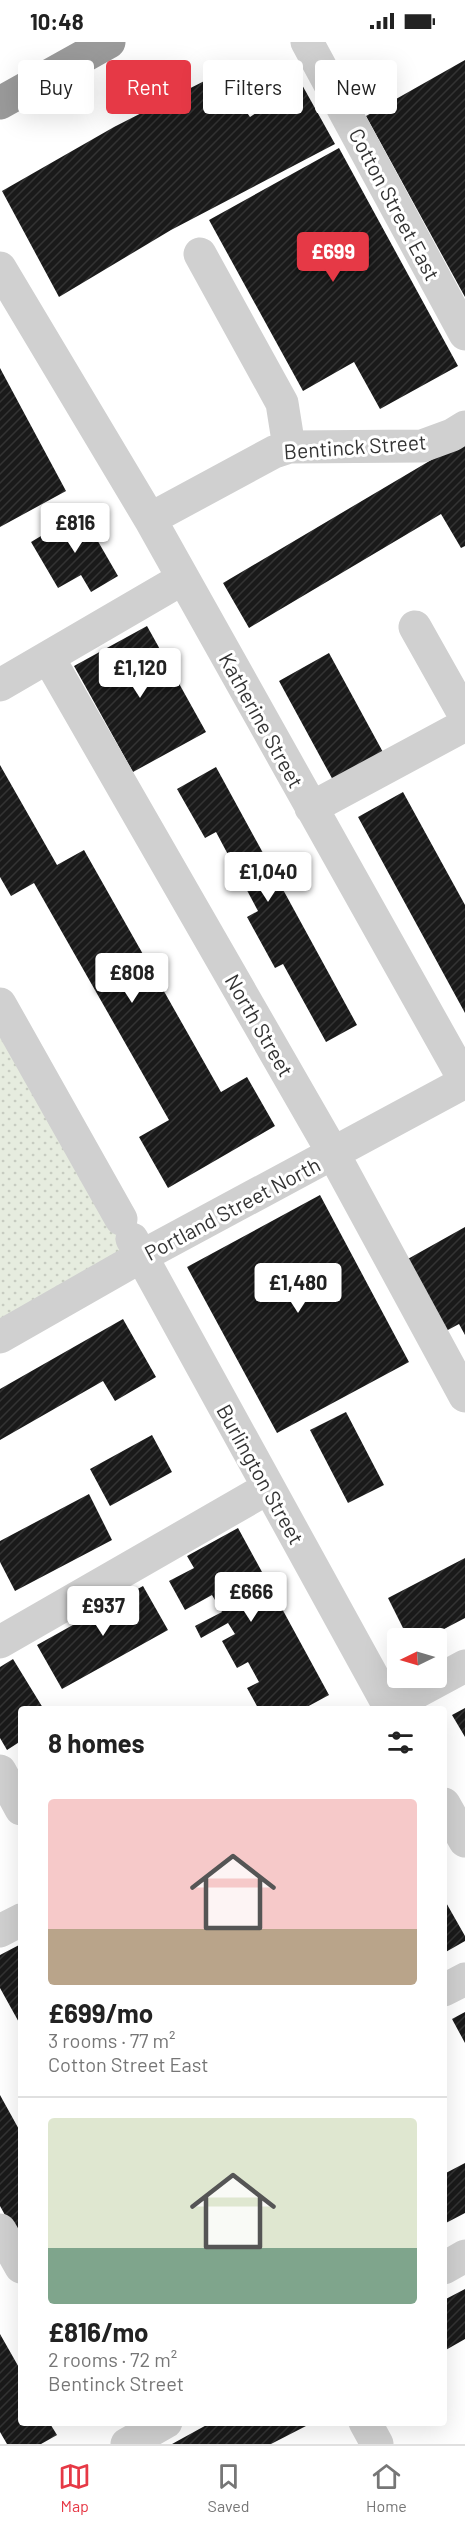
<!DOCTYPE html>
<html lang="en">
<head>
<meta charset="utf-8">
<style>
  body { margin:0; font-family:Barlow,sans-serif; background:#f6f6f6; color:#222; height:100vh; display:flex; flex-direction:column; font-size:22px; white-space:nowrap }
  * { box-sizing:border-box; margin:0 }
  p { font-size:20px; color:#767676 }
  .icon { flex:none; width:33px; height:33px; fill:none; stroke:currentColor; stroke-width:2; stroke-linecap:round; stroke-linejoin:round }
  .map { position:relative; flex:1; overflow:hidden }
  .side { position:absolute; left:18px; top:1664px; width:429px; height:720px; display:flex; flex-direction:column; background:#fff; border-radius:6px; box-shadow:0 6px 24px #0002 }
  .side>* { flex:none }
  .top-card { position:absolute; left:18px; top:18px; width:429px; height:54px; display:flex; gap:12px }
  .needle { width:39px; rotate:265deg }
  .tools { position:absolute; left:387px; top:1586px; display:grid; gap:12px }
  .tools a { display:grid; place-items:center; width:60px; height:60px; border-radius:6px; background:#fff; box-shadow:0 6px 24px #0002; font-size:30px }
  .price { position:absolute; translate:-50% -51px; padding:0 14px; border-radius:6px; background:#fff; color:#222; font-size:20px; line-height:39px; filter:drop-shadow(0 2px 3px #0008) }
  .price::after { content:''; position:absolute; left:50%; top:36px; width:18px; height:14px; margin-left:-9px; background:inherit; clip-path:polygon(0 0,100% 0,50% 100%) }
  .price.on { background:#e63946; color:#fff }
  ul { padding:0; list-style:none }
  li { display:grid; align-content:center; gap:12px; height:318px; padding:0 30px }
  li+li { border-top:2px solid #e0e0e0 }
  li span { display:grid; place-items:center; height:186px; border-radius:6px; color:#555 }
  li>.icon { margin-inline-start:auto }
  span .icon { width:108px; height:108px; fill:#fffc; stroke-width:1 }
  li b { font-size:26px }
  h2 { display:flex; justify-content:space-between; align-items:center; height:72px; padding:0 30px; font-size:26px }
  .pill { padding:0 21px; border-radius:6px; background:#fff; box-shadow:0 6px 24px #0002; font-size:21px; line-height:54px }
  .pill.on { background:#e63946; color:#fff }
  .status { display:flex; justify-content:space-between; align-items:center; height:42px; padding:0 30px; background:#fff; direction:ltr }
  .status svg { height:16px; fill:currentColor }
  .tab-bar { display:flex; justify-content:space-around; align-items:center; height:84px; border-top:2px solid #e0e0e0; background:#fff; font-size:16px; color:#767676 }
  .tab-bar a { display:grid; justify-items:center; gap:3px }
  .tab-bar .on { color:#e63946 }
  .map>svg:first-child { display:block }
  .park { fill:url(#park-dots) }
  .building { fill:url(#building-hatch) }
  .lines { fill:none; stroke-linecap:round; stroke-linejoin:round }
  .minor { stroke:#d0d0d0; stroke-width:33 }
  .highway { stroke:#9a9a9a; stroke-width:33 }
  .labels { text-anchor:middle; dominant-baseline:central; stroke-width:6; stroke-linejoin:round; paint-order:stroke }
  .street-label { font-size:21px; fill:#333; stroke:#fff }
</style>
</head>
<body>
<div class="status"><b>10:48</b><svg viewBox="0 0 49 12"><path d="M0 12V9h3v3zM5 12V6h3v6zM10 12V3h3v9zM15 12V0h3v12zM26 1h20v11H26zM47 4h2v5h-2z"/></svg></div>
<div class="map">
<svg width="465" height="2402" viewBox="0 0 465 2402">
  <defs>
    <pattern id="park-dots" width="8" height="8" patternUnits="userSpaceOnUse" patternTransform="scale(1.5)"><rect width="8" height="8" fill="#e6ecdf"/><path d="M2 2h.1M6 6h.1" fill="none" stroke="#c6cbc0" stroke-width="1.8" stroke-linecap="round"/></pattern>
    <pattern id="building-hatch" width="6" height="6" patternUnits="userSpaceOnUse" patternTransform="scale(1.5)"><rect width="6" height="6" fill="#1a1a1a"/><path d="M-1 1l2-2M0 6l6-6M5 7l2-2" fill="none" stroke="#333"/></pattern>
  </defs>
  <rect width="100%" height="100%" fill="#fff"/>
  <path class="park" d="M0,986L132,1220L0,1291Z"/>
  <path class="building" d="M465,18V255L366,74Z
    M220,31L250,75L301,41L335,102L171,188L59,255L2,149L114,85Z
    M339,106L458,324L380,367L354,320L303,349L209,178Z
    M0,326L66,449L0,485Z
    M465,398V504L461,506L441,472L249,586L223,541Z
    M81,470L118,534L91,550L81,533L58,546L31,500Z
    M147,584L206,690L133,730L74,624Z
    M329,611L384,712L334,740L279,639Z
    M0,723L57,823L84,808L221,1050L247,1035L275,1084L168,1146L139,1095L169,1078L34,841L11,854L0,835Z
    M216,725L357,983L326,1000L283,922L275,926L247,875L258,869L216,790L205,796L177,747Z
    M403,750L465,863V971L358,775Z
    M320,1153L409,1320L277,1391L187,1225Z
    M465,1185V1293L459,1282L446,1289L406,1218Z
    M123,1277L156,1335L115,1359L103,1339L0,1398V1347Z
    M346,1370L384,1443L348,1461L310,1388Z
    M152,1393L172,1430L110,1464L90,1427Z
    M89,1452L112,1498L15,1549L0,1520V1499Z
    M238,1486L329,1653L305,1666H258L247,1646L259,1640L248,1620L237,1626L222,1599L235,1592L228,1581L201,1596L195,1584L222,1570L212,1553L185,1568L169,1539L194,1526L187,1514Z
    M465,1516V1576L427,1596H408L388,1556Z
    M143,1544L168,1588L62,1647L37,1603Z
    M13,1617L43,1666H21V1699L7,1708L0,1696V1625Z
    M465,1666V1695L452,1673Z
    M444,1857L465,1894V1899L444,1911Z
    M21,1902V1984L0,1946V1913Z
    M465,1970V2001L452,1977Z
    M0,2053L21,2091V2202L0,2164Z
    M465,2121V2171L444,2182V2132Z
    M465,2247V2297L444,2309V2258Z
    M0,2292L21,2329V2380H49L57,2393L41,2402H7L0,2390Z
    M212,2380H304L306,2384L271,2402H172Z"/>
  <g class="lines">
    <path class="minor" d="M307,0L465,292
      M200,212L282,361L289,405
      M0,226L150,477L465,1039
      M150,477L274,410L289,405L422,404L452,393L465,385
      M415,585L465,674
      M48,615L333,1111L465,1354
      M0,643L182,537
      M311,766L465,683
      M0,962L121,1177
      M132,1197L390,1666
      M0,1295L142,1214L465,1040
      M0,1600L268,1446
      M389,1665L465,1624
      M0,1729L21,1767
      M444,1762L465,1799
      M0,1889L21,1878
      M444,1948L465,1937
      M0,2188L21,2225
      M444,2226L465,2214
      M365,2380L377,2402
      M127,2402L166,2380"/>
    <path class="highway" d="M0,61L109,0"/>
  </g>
  <g class="labels">
    <g class="street-label">
      <text transform="translate(395 162) rotate(62)">Cotton Street East</text>
      <text transform="translate(355 404) rotate(-4)">Bentinck Street</text>
      <text transform="translate(262 678) rotate(61)">Katherine Street</text>
      <text transform="translate(260 983) rotate(60)">North Street</text>
      <text transform="translate(232 1166) rotate(-28)">Portland Street North</text>
      <text transform="translate(261 1432) rotate(61)">Burlington Street</text>
    </g>
  </g>
</svg>
<div class="tools">
<a><svg class="needle" viewBox="-14 -14 28 28"><path d="M0-13l5 13h-10z" fill="#e53935"/><path d="M0 13l5-13h-10z" fill="#767676"/></svg></a>
</div>
<b class="price on" style="left:333px;top:241px">£699</b>
<b class="price" style="left:75px;top:512px">£816</b>
<b class="price" style="left:140px;top:657px">£1,120</b>
<b class="price" style="left:268px;top:861px">£1,040</b>
<b class="price" style="left:132px;top:962px">£808</b>
<b class="price" style="left:298px;top:1272px">£1,480</b>
<b class="price" style="left:251px;top:1581px">£666</b>
<b class="price" style="left:103px;top:1595px">£937</b>
<div class="top-card">
<a class="pill">Buy</a>
<a class="pill on">Rent</a>
<a class="pill">Filters</a>
<a class="pill">New</a>
</div>
<section class="side">
<h2>8 homes<svg class="icon" aria-label="filters" viewBox="0 0 24 24"><path d="M4 7h16M4 17h16"/><circle cx="9" cy="7" r="2"/><circle cx="15" cy="17" r="2"/></svg></h2>
<ul>
<li><span style="background:linear-gradient(#f6c9c9 70%,#b9a48a 0)"><svg class="icon" aria-label="home" viewBox="0 0 24 24"><path d="M3 11l9-7 9 7M6 9v11h12V9"/></svg></span><div><b>£699/mo</b><p>3 rooms · 77 m²</p><p>Cotton Street East</p></div></li>
<li><span style="background:linear-gradient(#dfe7d0 70%,#7fa58c 0)"><svg class="icon" aria-label="home" viewBox="0 0 24 24"><path d="M3 11l9-7 9 7M6 9v11h12V9"/></svg></span><div><b>£816/mo</b><p>2 rooms · 72 m²</p><p>Bentinck Street</p></div></li>
</ul>
</section>
</div>
<nav class="tab-bar">
<a class="on"><svg class="icon" aria-label="map" viewBox="0 0 24 24"><path d="M3 6l6-2 6 2 6-2v14l-6 2-6-2-6 2zM9 4v14M15 6v14"/></svg>Map</a>
<a><svg class="icon" aria-label="saved" viewBox="0 0 24 24"><path d="M7 4h10v16l-5-4-5 4z"/></svg>Saved</a>
<a><svg class="icon" aria-label="home" viewBox="0 0 24 24"><path d="M3 11l9-7 9 7M6 9v11h12V9"/></svg>Home</a>
</nav>
</body>
</html>
